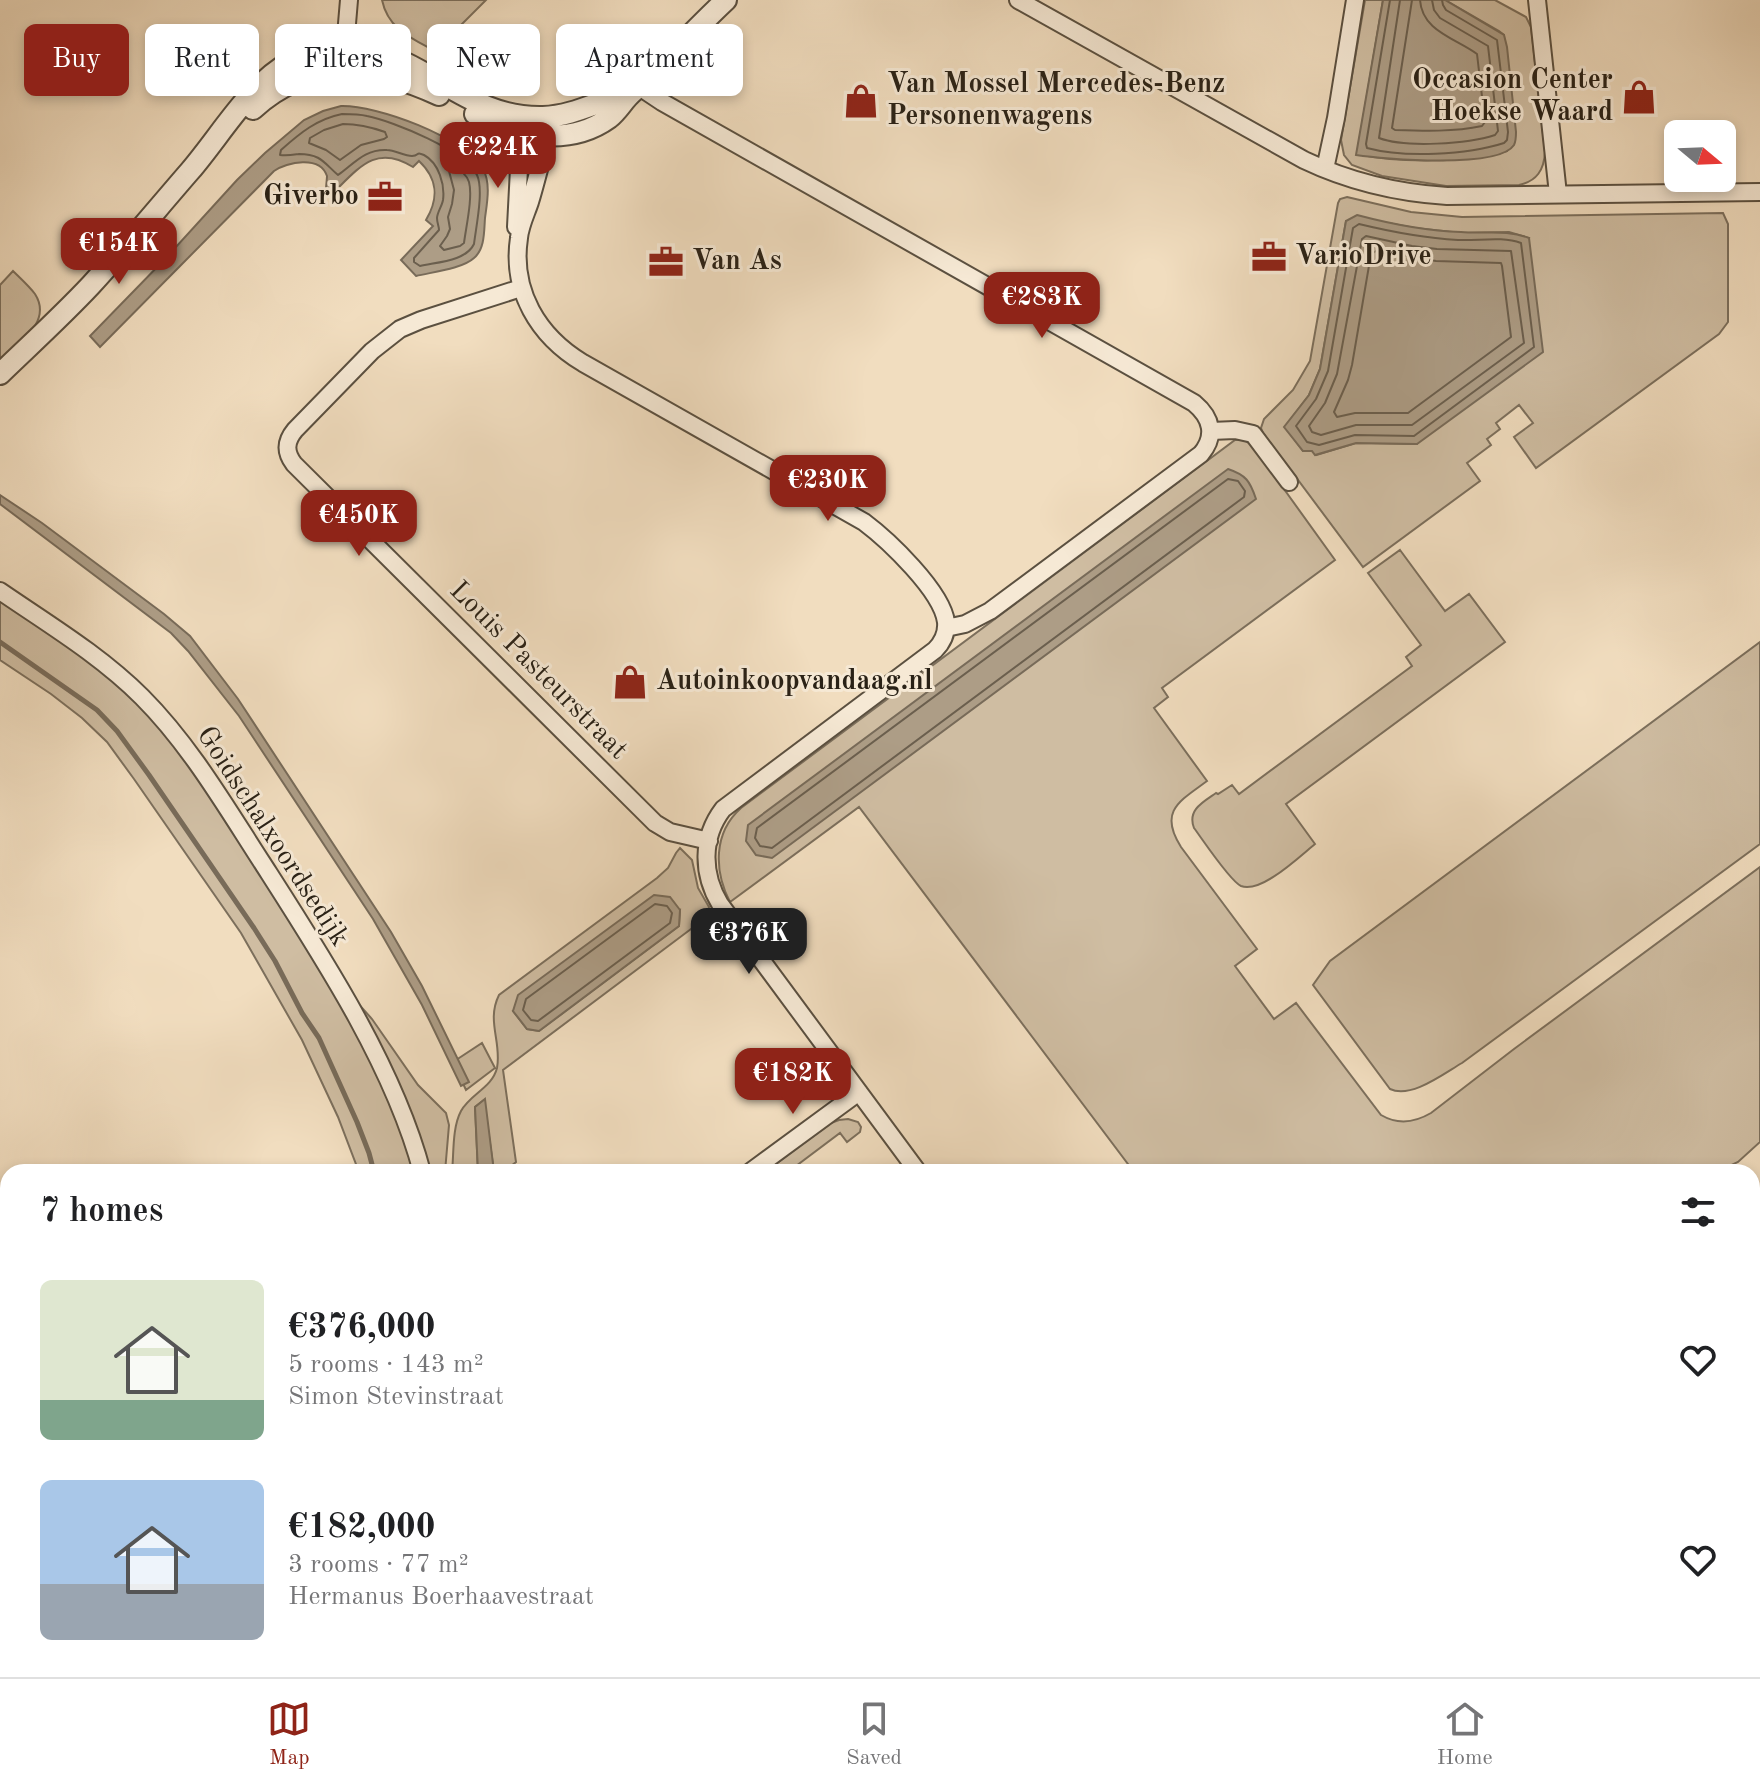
<!DOCTYPE html>
<html lang="en">
<head>
<meta charset="utf-8">
<style>
  body { margin:0; font-family:"Old Standard TT",serif; background:#f6f6f6; color:#202124; height:100vh; display:flex; flex-direction:column; font-size:30px; white-space:nowrap }
  * { box-sizing:border-box; margin:0 }
  p { font-size:26px; color:#757577 }
  .icon { flex:none; width:44px; height:44px; fill:none; stroke:currentColor; stroke-width:2; stroke-linecap:round; stroke-linejoin:round }
  .map { position:relative; flex:1; overflow:hidden }
  .panel { position:absolute; left:0px; top:1164px; width:1760px; height:514px; display:flex; flex-direction:column; background:#fff; border-radius:24px 24px 0 0; box-shadow:0 4px 12px #0003 }
  .panel>* { flex:none }
  .top-card { position:absolute; left:24px; top:24px; width:800px; height:72px; display:flex; gap:16px }
  .needle { width:52px; rotate:109deg }
  .controls { position:absolute; left:1664px; top:120px; display:grid; gap:16px }
  .controls a { display:grid; place-items:center; width:72px; height:72px; border-radius:12px; background:#fff; box-shadow:0 4px 12px #0003; font-size:40px }
  .price { position:absolute; translate:-50% -68px; padding:0 18px; border-radius:16px; background:#8f2418; color:#fff; font-size:26px; line-height:52px; filter:drop-shadow(0 2px 4px #0008) }
  .price::after { content:''; position:absolute; left:50%; top:48px; width:24px; height:18px; margin-left:-12px; background:inherit; clip-path:polygon(0 0,100% 0,50% 100%) }
  .price.on { background:#222; color:#fff }
  ul { padding:0; list-style:none }
  li { display:flex; align-items:center; gap:24px; height:200px; padding:0 40px }
  li span { display:grid; place-items:center; flex:none; width:224px; height:160px; border-radius:12px; color:#555 }
  li>.icon { margin-inline-start:auto }
  span .icon { width:96px; height:96px; fill:#fffc; stroke-width:1 }
  li b { font-size:34px }
  h2 { display:flex; justify-content:space-between; align-items:center; height:96px; padding:0 40px; font-size:34px }
  .chip { padding:0 28px; border-radius:12px; background:#fff; box-shadow:0 4px 12px #0003; font-size:28px; line-height:72px }
  .chip.on { background:#8f2418; color:#fff }
  .tab-bar { display:flex; justify-content:space-around; align-items:center; height:112px; border-top:2px solid #e0e0e0; background:#fff; font-size:22px; color:#757577 }
  .tab-bar a { display:grid; justify-items:center; gap:4px }
  .tab-bar .on { color:#8f2418 }
  .map>svg:first-child { display:block }
  .green { fill:#cfbda2; stroke:#7c6f5c; stroke-width:2; fill-rule:evenodd }
  .water { fill:#ad9d86; stroke:#786b59; stroke-width:2 }
  .lines { fill:none; stroke-linecap:round; stroke-linejoin:round }
  .shore { stroke:#6b5f4e; stroke-width:2 }
  .stream { stroke:#786b59; stroke-width:5 }
  .minor-casing { stroke:#5b5040; stroke-width:20 }
  .tertiary-casing { stroke:#5b5040; stroke-width:24 }
  .minor { stroke:#f6e9d5; stroke-width:16 }
  .tertiary { stroke:#f6e9d5; stroke-width:20 }
  .labels { text-anchor:middle; dominant-baseline:central; stroke-width:6; stroke-linejoin:round; paint-order:stroke }
  .poi-label { font-size:28px; font-weight:bold; fill:#292116; stroke:#f6e9d5; text-anchor:start }
  .street-label { font-size:28px; fill:#292116; stroke:#f6e9d5 }
</style>
</head>
<body>
<div class="map">
<svg width="1760" height="1677" viewBox="0 0 1760 1677">
  <rect width="100%" height="100%" fill="#f1ddbf"/>
  <filter id="stains"><feTurbulence type="fractalNoise" baseFrequency=".0025" numOctaves="4"/><feColorMatrix values="0 0 0 0 .2 0 0 0 0 .09 0 0 0 0 .02 0 0 0 .5 -.17"/></filter>
  <radialGradient id="worn" r=".72"><stop offset=".6" stop-color="#630" stop-opacity="0"/><stop offset="1" stop-color="#630" stop-opacity=".3"/></radialGradient>
  <path class="green" d="M382,0H486L435,51C411,38 388,29 382,0Z
    M1365,0H1383L1357,154C1397,163 1467,163 1507,151L1504,35L1499,31L1445,0H1495L1526,17L1531,27L1545,152C1544,170 1537,181 1519,185L1446,186L1382,176L1352,165L1344,155L1341,140Z
    M1347,197L1411,212L1462,217L1723,213L1728,224V322L1719,334L1536,468L1514,437L1533,423L1519,405L1496,423L1500,429L1487,439L1491,445L1467,463L1480,481L1363,567L1263,433L1261,428L1264,419L1293,390L1310,361L1338,203L1340,199ZM1346,221L1388,223L1415,228L1462,233L1509,232L1529,238L1417,444L1356,443L1316,455L1312,451H1303L1285,427L1309,395L1320,369Z
    M13,271C20,278 29,286 35,294C53,322 18,344 0,362V285Z
    M1243,439L1253,446L1335,560L1162,688L1168,697L1154,708L1207,781C1180,801 1158,811 1181,847L1257,949L1235,966L1274,1019L1296,1003L1381,1115C1398,1125 1414,1123 1431,1113L1514,1049L1760,867V1142L1738,1162L1717,1172H1134L859,807L730,902C714,871 713,833 741,808L1235,440Z
    M1400,550L1445,611L1469,594L1505,642L1286,804L1315,844C1300,856 1261,894 1241,886C1230,881 1203,840 1194,828C1187,810 1203,802 1216,793L1218,794L1232,785L1239,794L1412,666L1406,657L1421,645L1368,573Z
    M0,599C52,636 110,669 152,718C193,765 226,820 260,872C308,948 357,1026 394,1109C402,1129 408,1151 415,1172H359L338,1117L302,1040L241,933L134,779L107,742L82,718L51,694L0,660Z
    M1760,642V844L1462,1063C1443,1074 1411,1099 1390,1089L1313,985L1330,961Z
    M680,848L692,860L698,888L709,907L707,917L503,1070L516,1162L510,1167L514,1172H494L484,1100L475,1107L478,1172H452C454,1153 452,1128 461,1111C470,1094 492,1088 497,1068C502,1042 486,1021 499,995L657,878L668,868L676,853ZM680,910L679,926L539,1031L527,1029L513,1011Z
    M354,999L372,1019L418,1085L446,1113L449,1125L445,1172H429Z
    M482,1043L495,1068L466,1090L453,1062Z
    M848,1119L858,1122L861,1127L860,1132L847,1142L840,1133L788,1172H765L831,1123L839,1120Z
    M1760,1240V1439L1752,1448V1242Z
    M357,1670H1050L1055,1672L1057,1670H1100L1097,1677H355Z
    M1110,1670H1518V1677H1107Z"/>
  <path class="water" d="M1383,0H1445L1504,35L1507,47L1516,132C1516,137 1516,141 1514,145C1499,169 1383,159 1356,155Z
    M341,106C377,105 464,137 483,169C491,183 487,203 485,218C484,231 485,249 474,258C462,269 432,272 416,276L401,260L433,226L426,220C439,198 438,179 419,161L413,167C378,145 361,165 336,190L338,192L333,196L326,189C326,187 327,178 327,176C320,155 287,162 274,171L100,347L90,336L165,259L237,180L265,153L304,120L323,111Z
    M1357,215C1391,224 1426,231 1461,232C1486,234 1506,229 1529,238L1543,352L1417,444L1356,443L1315,455L1312,451H1303L1284,427L1309,395L1320,369L1346,221Z
    M1228,469C1246,475 1250,481 1256,499L772,858L756,855L746,841L748,825Z
    M0,495L42,523L164,614L190,636L238,699L391,932L422,986L469,1082L461,1086L422,1005L373,919L239,716L188,651L171,633L0,504Z
    M654,895L670,897L680,910L679,926L539,1031L527,1029L513,1011L518,995Z
    M485,1099L494,1172H478L475,1107Z
    M1760,1439V1677H1509L1510,1670H1752V1442Z
    M509,1670H729L733,1677H505Z"/>
  <g class="lines">
    <path class="shore" d="M1390,0L1366,144L1367,148C1404,158 1467,155 1504,143L1507,140L1508,132L1497,40L1446,10L1443,5L1442,0
      M1400,0L1379,138C1405,148 1468,144 1495,135L1498,131L1488,46L1440,18L1434,10L1432,0
      M1412,0L1392,128L1395,130C1424,131 1454,132 1482,126L1485,122L1477,54C1455,38 1422,31 1420,0
      M342,114C351,114 359,114 367,116C393,121 466,151 477,175C484,190 476,227 474,244C466,261 438,262 420,266L414,262V258L439,230C439,226 437,223 437,218C437,213 442,206 443,200C445,185 439,163 424,155C415,151 420,156 412,156C404,156 395,150 387,150C364,149 354,164 338,175C324,163 321,154 299,154C292,155 287,156 280,155L281,150C300,133 317,119 342,114Z
      M343,124C358,124 371,127 385,132L387,137L384,139L361,145L340,160L326,150L309,143L310,138L324,130Z
      M451,167H455C461,171 467,175 469,182C473,197 466,227 464,243L460,246L444,250L440,246L447,236L450,229L448,217L452,204L454,190L449,171Z
      M1359,224C1392,232 1424,238 1458,240C1479,241 1502,236 1521,243L1534,347L1414,436L1355,435L1319,445L1307,442L1296,426L1316,399L1328,371L1353,228Z
      M1366,236L1412,246L1437,249L1511,251L1524,343L1412,425H1356L1321,435L1312,432L1309,426L1325,403L1337,374L1362,239Z
      M1376,251L1436,261L1501,263L1502,266L1511,337L1408,413H1355L1337,417L1334,412L1348,380L1352,365L1371,254Z
      M1228,479L1238,481L1245,491L1244,497L772,848L760,846L755,838L757,828Z
      M655,904L667,906L672,913L670,923L538,1021L531,1020L523,1010L526,999Z"/>
    <path class="stream" d="M0,642L97,710L117,731L149,775L254,928L275,961L302,1013L319,1038L357,1122L369,1153L374,1172"/>
    <g class="minor-casing">
      <path id="minor" d="M1018,0L1304,160C1348,181 1399,193 1447,196L1760,192
        M1537,0L1558,194
        M343,71L349,0
        M640,85L647,92L662,102L1194,403C1212,418 1216,436 1201,454L990,611L965,624L946,628
        M540,129L546,135V142C541,162 536,182 530,202C526,214 520,226 519,238C511,291 538,336 583,363L864,522C888,540 942,591 946,622C947,633 943,642 935,650L723,809C701,838 702,874 720,904L918,1172
        M510,130L520,149L516,227
        M1325,169L1336,118L1355,0
        M521,288L421,320L400,329L372,351L295,430C285,442 285,452 294,464L655,823L670,832L709,841
        M1211,431L1235,430L1253,434L1289,482
        M0,591C48,624 100,655 142,697C190,745 226,807 263,864C322,956 394,1066 422,1172
        M750,1172L859,1092
        M333,1677V1670
        M349,1677L350,1670"/>
    </g>
    <g class="tertiary-casing">
      <path id="tertiary" d="M253,109C312,56 373,65 439,95
        M475,114C514,136 569,147 609,118C619,110 624,99 634,91C665,62 694,30 726,0
        M0,374C30,345 62,316 91,285C125,248 157,209 190,171C220,136 244,93 282,67C305,50 336,44 364,49C430,61 469,119 543,117C574,116 600,100 630,93"/>
    </g>
    <use href="#minor" class="minor"/>
    <use href="#tertiary" class="tertiary"/>
  </g>
  <defs>
    <g id="shop-bare" transform="scale(2.76)"><path d="M-5-2.5h2.3a2.7 3.5 0 0 1 5.4 0H5L5.5 6h-11ZM-1.5-2.5h3a1.5 2.3 0 0 0-3 0Z" fill="#8f2418" stroke="#f6e9d5" stroke-width="2.5" paint-order="stroke"/></g>
    <g id="office-bare" transform="scale(2.76)"><path d="M-6-3h4V-5.5h4V-3h4V5H-6ZM-1-4.5V-3h2v-1.5ZM-6 0V1H6V0Z" fill="#8f2418" stroke="#f6e9d5" stroke-width="2.5" paint-order="stroke"/></g>
  </defs>
  <g fill-rule="evenodd">
    <use href="#shop-bare" x="1639" y="97"/>
    <use href="#shop-bare" x="861" y="101"/>
    <use href="#office-bare" x="385" y="197"/>
    <use href="#office-bare" x="1269" y="257"/>
    <use href="#office-bare" x="666" y="262"/>
    <use href="#shop-bare" x="630" y="682"/>
  </g>
  <g class="labels">
    <g class="poi-label">
      <text x="1613" y="81" text-anchor="end">Occasion Center<tspan x="1613" dy="32">Hoekse Waard</tspan></text>
      <text x="887" y="85">Van Mossel Mercedes-Benz<tspan x="887" dy="32">Personenwagens</tspan></text>
      <text x="359" y="197" text-anchor="end">Giverbo</text>
      <text x="1295" y="257">VarioDrive</text>
      <text x="692" y="262">Van As</text>
      <text x="656" y="682">Autoinkoopvandaag.nl</text>
    </g>
    <g class="street-label">
      <text transform="translate(538 671) rotate(45)">Louis Pasteurstraat</text>
      <text transform="translate(272 837) rotate(57)">Goidschalxoordsedijk</text>
    </g>
  </g>
  <rect width="100%" height="100%" filter="url(#stains)"/>
  <rect width="100%" height="100%" fill="url(#worn)"/>
</svg>
<div class="controls">
<a><svg class="needle" viewBox="-14 -14 28 28"><path d="M0-13l5 13h-10z" fill="#e53935"/><path d="M0 13l5-13h-10z" fill="#757577"/></svg></a>
</div>
<b class="price" style="left:498px;top:190px">€224K</b>
<b class="price" style="left:119px;top:286px">€154K</b>
<b class="price" style="left:1042px;top:340px">€283K</b>
<b class="price" style="left:828px;top:523px">€230K</b>
<b class="price" style="left:359px;top:558px">€450K</b>
<b class="price on" style="left:749px;top:976px">€376K</b>
<b class="price" style="left:793px;top:1116px">€182K</b>
<div class="top-card">
<a class="chip on">Buy</a>
<a class="chip">Rent</a>
<a class="chip">Filters</a>
<a class="chip">New</a>
<a class="chip">Apartment</a>
</div>
<section class="panel">
<h2>7 homes<svg class="icon" aria-label="filters" viewBox="0 0 24 24"><path d="M4 7h16M4 17h16"/><circle cx="9" cy="7" r="2"/><circle cx="15" cy="17" r="2"/></svg></h2>
<ul>
<li><span style="background:linear-gradient(#dfe7d0 75%,#7fa58c 0)"><svg class="icon" aria-label="home" viewBox="0 0 24 24"><path d="M3 11l9-7 9 7M6 9v11h12V9"/></svg></span><div><b>€376,000</b><p>5 rooms · 143 m²</p><p>Simon Stevinstraat</p></div><svg class="icon" aria-label="heart" viewBox="0 0 24 24"><path d="M12 20l-8-8c-3-5 5-10 8-4 3-6 11-1 8 4z"/></svg></li>
<li><span style="background:linear-gradient(#a9c7e8 65%,#9aa5b1 0)"><svg class="icon" aria-label="home" viewBox="0 0 24 24"><path d="M3 11l9-7 9 7M6 9v11h12V9"/></svg></span><div><b>€182,000</b><p>3 rooms · 77 m²</p><p>Hermanus Boerhaavestraat</p></div><svg class="icon" aria-label="heart" viewBox="0 0 24 24"><path d="M12 20l-8-8c-3-5 5-10 8-4 3-6 11-1 8 4z"/></svg></li>
</ul>
</section>
</div>
<nav class="tab-bar">
<a class="on"><svg class="icon" aria-label="map" viewBox="0 0 24 24"><path d="M3 6l6-2 6 2 6-2v14l-6 2-6-2-6 2zM9 4v14M15 6v14"/></svg>Map</a>
<a><svg class="icon" aria-label="saved" viewBox="0 0 24 24"><path d="M7 4h10v16l-5-4-5 4z"/></svg>Saved</a>
<a><svg class="icon" aria-label="home" viewBox="0 0 24 24"><path d="M3 11l9-7 9 7M6 9v11h12V9"/></svg>Home</a>
</nav>
</body>
</html>
